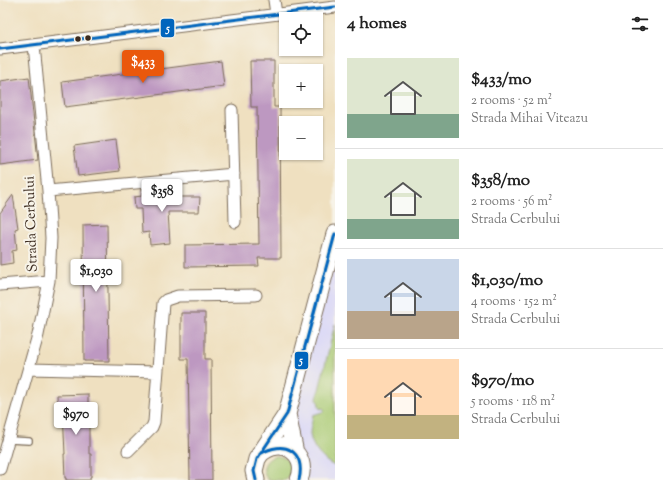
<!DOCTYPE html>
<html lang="en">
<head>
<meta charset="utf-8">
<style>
  body { margin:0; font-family:"Sorts Mill Goudy",serif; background:#f6f6f6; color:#222; height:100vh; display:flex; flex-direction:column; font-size:15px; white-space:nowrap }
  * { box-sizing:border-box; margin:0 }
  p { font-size:13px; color:#767676 }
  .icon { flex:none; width:22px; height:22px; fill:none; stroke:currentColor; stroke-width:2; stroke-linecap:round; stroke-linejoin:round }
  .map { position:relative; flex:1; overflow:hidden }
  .panel { display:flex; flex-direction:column; background:#fff; width:328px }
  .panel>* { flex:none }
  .tools { position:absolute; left:279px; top:12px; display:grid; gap:8px }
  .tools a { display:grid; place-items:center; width:44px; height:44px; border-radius:0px; background:#fff; box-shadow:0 1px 3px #0004; font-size:20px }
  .price { position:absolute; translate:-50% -34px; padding:0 9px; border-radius:4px; background:#fff; color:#222; font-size:13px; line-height:26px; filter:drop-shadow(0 1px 2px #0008) }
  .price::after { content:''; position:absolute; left:50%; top:24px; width:12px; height:9px; margin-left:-6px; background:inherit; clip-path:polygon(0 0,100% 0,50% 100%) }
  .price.selected { background:#ea580c; color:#fff }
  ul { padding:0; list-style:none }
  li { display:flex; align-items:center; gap:12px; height:100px; padding:0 12px }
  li+li { border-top:1px solid #e0e0e0 }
  li span { display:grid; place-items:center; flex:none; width:112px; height:80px; border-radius:0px; color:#555 }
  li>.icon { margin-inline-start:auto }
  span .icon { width:48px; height:48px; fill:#fffc; stroke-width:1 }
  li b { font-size:17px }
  h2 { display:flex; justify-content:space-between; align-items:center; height:48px; padding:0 12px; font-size:17px }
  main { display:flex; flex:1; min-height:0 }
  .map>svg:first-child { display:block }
  .built { fill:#d9d7f8 }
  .green { fill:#a9ca73; stroke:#727a48 }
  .building { fill:#bd98c1 }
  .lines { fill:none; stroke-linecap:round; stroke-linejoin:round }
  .service-casing { stroke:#7a6a57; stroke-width:8 }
  .minor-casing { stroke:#7a6a57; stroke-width:13 }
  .primary-casing { stroke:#7a6a57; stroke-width:19 }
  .service { stroke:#fff; stroke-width:5.5 }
  .minor { stroke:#fff; stroke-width:11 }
  .primary { stroke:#fff; stroke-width:17 }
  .bus-1-casing { stroke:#f7f3e8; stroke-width:6 }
  .bus-1 { stroke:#0065bd; stroke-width:3 }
  .bus-dot { fill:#3b2a1e; stroke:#f7f3e8; stroke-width:1.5 }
  .labels { text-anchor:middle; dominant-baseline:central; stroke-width:4; stroke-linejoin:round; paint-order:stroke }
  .street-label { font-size:14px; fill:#3b2a1e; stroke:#f7f3e8 }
  .line-badge { stroke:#f7f3e8; stroke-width:1.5 }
  .badge-label { font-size:11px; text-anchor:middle; font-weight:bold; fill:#fff }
</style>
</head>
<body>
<main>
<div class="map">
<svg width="335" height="480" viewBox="0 0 335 480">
  <rect width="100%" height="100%" fill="#f7f3e8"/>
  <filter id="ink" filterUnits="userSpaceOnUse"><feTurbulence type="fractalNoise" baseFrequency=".025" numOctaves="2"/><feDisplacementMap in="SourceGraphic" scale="8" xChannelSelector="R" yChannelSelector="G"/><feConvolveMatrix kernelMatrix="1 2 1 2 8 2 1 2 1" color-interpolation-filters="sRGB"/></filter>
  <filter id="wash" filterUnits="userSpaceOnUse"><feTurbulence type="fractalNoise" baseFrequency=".012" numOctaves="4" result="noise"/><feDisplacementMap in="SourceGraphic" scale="16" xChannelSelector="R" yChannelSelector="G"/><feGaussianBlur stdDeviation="0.9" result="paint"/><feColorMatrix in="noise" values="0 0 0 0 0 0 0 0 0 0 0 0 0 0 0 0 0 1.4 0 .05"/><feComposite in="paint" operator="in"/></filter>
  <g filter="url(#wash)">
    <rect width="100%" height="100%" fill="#efe0c0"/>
    <path class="built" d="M335,234V480H299L287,414Z"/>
    <path class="green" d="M335,324V466C324,462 311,447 310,434C310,428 312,421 313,415L325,411L323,408L320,409L317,398Z
      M276,456C289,456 296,470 286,480H268C260,470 264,459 276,456Z"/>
    <g id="blocks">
      <path class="building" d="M221,61L224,86L65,107L62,82Z
        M250,61H274V107H280L281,258H258L259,266L185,267V245L259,244L257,107H251Z
        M29,77L38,160L0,165V81Z
        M116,140L120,171L78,176L74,146Z
        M156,189V192H166L167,197H200L199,212H168L170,243L150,245L149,232L142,233L141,209H135L134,197L142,196L141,190Z
        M13,195L18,228L15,229L17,250L12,251L13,263L0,265V213Z
        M107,224L109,361H84L83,225Z
        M181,313H205V359H211L212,480H190L188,359H181Z
        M88,394V405H89V454H91V477H90V480H66V478H65L64,454H65L63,412L58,413L57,395Z"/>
    </g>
  </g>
  <g filter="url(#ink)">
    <use href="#blocks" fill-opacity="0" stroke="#7a6a57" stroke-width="1"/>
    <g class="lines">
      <g class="service-casing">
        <path id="service" d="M9,440L29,441"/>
      </g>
      <g class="minor-casing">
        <path id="minor" d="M274,0L276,14
          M0,49L335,7
          M232,110L235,222
          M48,191L234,174
          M0,285L49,281
          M29,369L157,372
          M128,451L152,427L154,422L163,303L166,300L178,296L256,295
          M0,469L38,335L49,281L51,238L48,191L34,45"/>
      </g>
      <g class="primary-casing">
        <path id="primary" d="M287,414L295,453
          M260,454C281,435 310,453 299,480
          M256,480L254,471L257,459L287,414L335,234"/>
      </g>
      <use href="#service" class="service"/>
      <use href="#minor" class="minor"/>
      <use href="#primary" class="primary"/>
      <g class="bus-1-casing">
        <path id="bus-1" d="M0,49L335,7
          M260,454C284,439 306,451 299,480
          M256,480L254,471L257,459L287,414L335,234"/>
      </g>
      <use href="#bus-1" class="bus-1"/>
    </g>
  </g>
  <g class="bus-dot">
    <circle cx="88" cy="38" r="3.5"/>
    <circle cx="78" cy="39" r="3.5"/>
  </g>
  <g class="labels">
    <g class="street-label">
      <text transform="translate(32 224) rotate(-92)">Strada Cerbului</text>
    </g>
  </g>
  <g class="line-badge">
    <rect x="160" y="18" width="15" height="20" rx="4" fill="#0065bd"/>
    <rect x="294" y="351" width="15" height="19" rx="4" fill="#0065bd"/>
  </g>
  <g class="badge-label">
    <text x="168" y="32">5</text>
    <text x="301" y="364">5</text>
  </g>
</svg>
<div class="tools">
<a><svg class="icon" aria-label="locate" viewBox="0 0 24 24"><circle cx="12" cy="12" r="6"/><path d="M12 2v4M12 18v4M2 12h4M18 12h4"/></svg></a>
<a>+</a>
<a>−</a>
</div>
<b class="price selected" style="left:143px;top:84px">$433</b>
<b class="price" style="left:162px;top:213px">$358</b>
<b class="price" style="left:96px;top:293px">$1,030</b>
<b class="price" style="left:76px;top:436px">$970</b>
</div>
<section class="panel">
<h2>4 homes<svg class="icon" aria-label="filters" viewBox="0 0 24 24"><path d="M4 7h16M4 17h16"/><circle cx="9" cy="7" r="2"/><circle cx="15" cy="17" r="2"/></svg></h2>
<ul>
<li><span style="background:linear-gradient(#dfe7d0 70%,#7fa58c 0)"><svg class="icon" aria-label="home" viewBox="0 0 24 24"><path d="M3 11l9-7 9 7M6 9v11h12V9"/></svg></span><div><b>$433/mo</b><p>2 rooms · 52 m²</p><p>Strada Mihai Viteazu</p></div></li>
<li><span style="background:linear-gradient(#dfe7d0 75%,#7fa58c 0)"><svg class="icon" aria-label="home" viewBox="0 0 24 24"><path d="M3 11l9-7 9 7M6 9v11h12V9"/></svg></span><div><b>$358/mo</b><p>2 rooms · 56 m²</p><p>Strada Cerbului</p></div></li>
<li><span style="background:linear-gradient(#c9d6e8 65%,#b9a48a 0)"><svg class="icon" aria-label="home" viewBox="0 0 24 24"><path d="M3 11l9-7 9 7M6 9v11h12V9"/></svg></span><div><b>$1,030/mo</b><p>4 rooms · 152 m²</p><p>Strada Cerbului</p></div></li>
<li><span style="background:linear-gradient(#ffd9b3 70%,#c2b280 0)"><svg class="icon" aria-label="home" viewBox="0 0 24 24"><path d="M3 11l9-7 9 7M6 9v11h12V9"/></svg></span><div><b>$970/mo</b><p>5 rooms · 118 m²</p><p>Strada Cerbului</p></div></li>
</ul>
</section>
</main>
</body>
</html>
